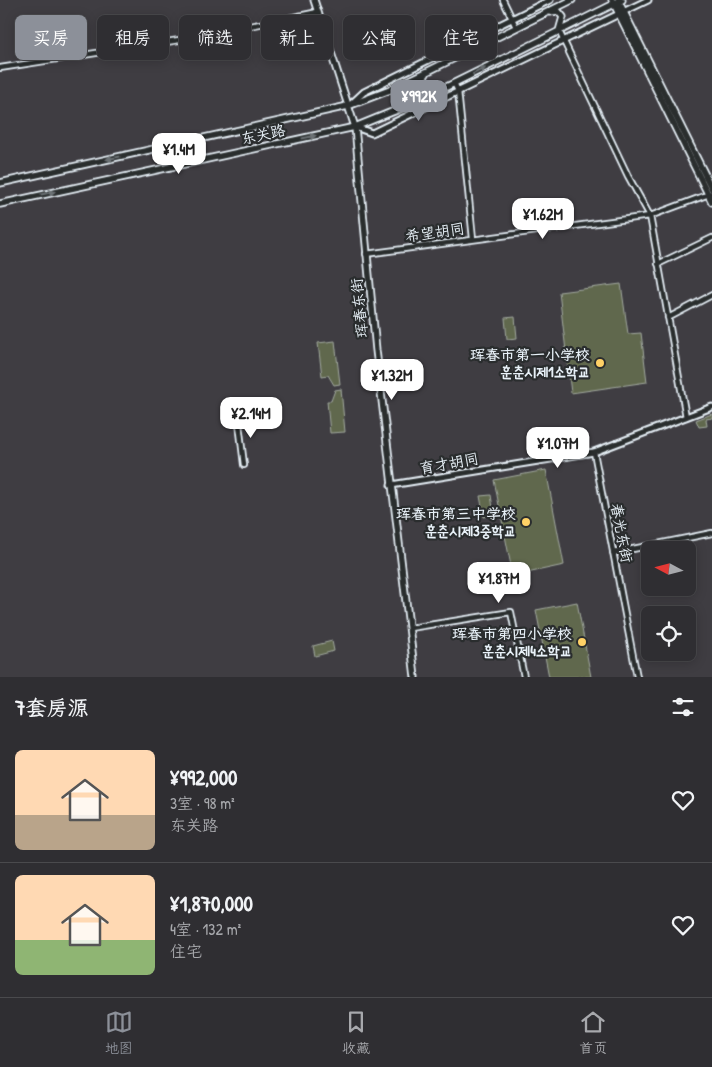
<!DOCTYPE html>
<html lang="zh">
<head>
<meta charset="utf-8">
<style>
  body { margin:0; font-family:"Patrick Hand","LXGW WenKai TC","Poor Story",sans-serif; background:#3b3a3e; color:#f1f3f6; height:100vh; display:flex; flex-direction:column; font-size:19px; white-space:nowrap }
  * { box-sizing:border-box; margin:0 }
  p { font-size:16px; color:#a7a8ac }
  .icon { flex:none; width:28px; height:28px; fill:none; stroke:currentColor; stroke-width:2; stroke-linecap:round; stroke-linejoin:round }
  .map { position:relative; height:677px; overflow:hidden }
  .details { display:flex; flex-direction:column; background:#2f2e32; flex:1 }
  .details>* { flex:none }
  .top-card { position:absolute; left:15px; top:15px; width:682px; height:45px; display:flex; gap:10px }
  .needle { width:32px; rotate:277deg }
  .tools { position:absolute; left:641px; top:541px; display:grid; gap:10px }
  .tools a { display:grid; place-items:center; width:55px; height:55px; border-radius:8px; background:#2f2e32; box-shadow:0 2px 12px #0003,0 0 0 1px #4a4a4d; font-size:25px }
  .price { position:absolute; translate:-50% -42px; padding:0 11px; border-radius:10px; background:#fff; color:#222; font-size:16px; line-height:32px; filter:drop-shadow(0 1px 2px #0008) }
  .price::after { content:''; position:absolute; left:50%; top:30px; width:15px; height:11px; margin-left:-8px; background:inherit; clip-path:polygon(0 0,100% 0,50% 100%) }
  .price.on { background:#8c9099; color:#fff }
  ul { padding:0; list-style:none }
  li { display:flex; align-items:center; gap:15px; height:125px; padding:0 15px }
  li+li { border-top:1px solid #4a4a4d }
  li span { display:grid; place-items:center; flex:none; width:140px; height:100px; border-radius:8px; color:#555 }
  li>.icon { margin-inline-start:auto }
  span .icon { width:60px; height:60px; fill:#fffc; stroke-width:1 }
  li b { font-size:21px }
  h2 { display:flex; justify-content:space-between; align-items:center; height:60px; padding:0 15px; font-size:21px }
  .pill { padding:0 18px; border-radius:8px; background:#2f2e32; box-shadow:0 2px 12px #0003,0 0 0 1px #4a4a4d; font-size:18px; line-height:45px }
  .pill.on { background:#8c9099; color:#fff }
  .menu { display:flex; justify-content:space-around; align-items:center; height:70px; border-top:1px solid #4a4a4d; background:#2f2e32; font-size:14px; color:#a7a8ac }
  .menu a { display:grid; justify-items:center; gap:2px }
  .menu .on { color:#8c9099 }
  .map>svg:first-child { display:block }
  .green { fill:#61674d; stroke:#a4aca2 }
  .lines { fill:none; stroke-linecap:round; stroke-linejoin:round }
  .minor-casing { stroke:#e8f1f8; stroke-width:8 }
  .tertiary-casing { stroke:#e8f1f8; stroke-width:9 }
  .secondary-casing { stroke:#e8f1f8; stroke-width:9 }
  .minor { stroke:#2a2d2e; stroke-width:4.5 }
  .tertiary { stroke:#2a2d2e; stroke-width:5 }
  .secondary { stroke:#2a2d2e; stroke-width:5.5 }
  .oneway { fill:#6c7275 }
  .poi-dot { fill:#ffd166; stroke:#2a2d2e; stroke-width:2 }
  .labels { text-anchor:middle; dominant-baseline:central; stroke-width:4.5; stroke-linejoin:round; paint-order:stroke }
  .street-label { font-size:15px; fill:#e8f1f8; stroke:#2a2d2e }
  .poi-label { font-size:15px; font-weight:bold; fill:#e8f1f8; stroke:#2a2d2e; text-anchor:end }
</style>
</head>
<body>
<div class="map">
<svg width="712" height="677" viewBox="0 0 712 677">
  <rect width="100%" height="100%" fill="#3f3d42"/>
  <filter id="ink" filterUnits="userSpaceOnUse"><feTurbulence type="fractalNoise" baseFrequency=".02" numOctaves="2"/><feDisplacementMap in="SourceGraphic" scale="10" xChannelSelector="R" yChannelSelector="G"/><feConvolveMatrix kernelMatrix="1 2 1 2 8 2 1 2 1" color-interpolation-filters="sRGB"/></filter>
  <g filter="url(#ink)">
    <path class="green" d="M621,284L628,334L641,333L647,382L571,393L559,292Z
      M515,317L517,338L507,339L505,318Z
      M335,341L340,384L334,385L328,375L322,376L318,343Z
      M341,389L345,432L330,433L327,401H331L335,390Z
      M712,414V418L706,419L707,426L699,427L696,420Z
      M546,470L564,565L513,576L494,480Z
      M491,495L494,515L484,517L480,496Z
      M577,602L591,677H549L536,610Z
      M332,641L334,651L315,656L313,646Z"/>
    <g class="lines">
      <g class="minor-casing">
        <path id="minor" d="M503,0L516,27
          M559,31L628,176L650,216L686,417
          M0,68L192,38L318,12
          M454,83L458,91L473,239
          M366,254L650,216L712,193
          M658,264L712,238
          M668,318L712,295
          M238,415L244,465
          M594,452L637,677
          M613,553L712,533
          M410,628L511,612L524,677"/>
      </g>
      <g class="tertiary-casing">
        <path id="tertiary" d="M350,105L364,92L550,0
          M355,127L372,133L648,0
          M391,485L594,452L712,407"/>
      </g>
      <g class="secondary-casing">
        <path id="secondary" d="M314,0L355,127L376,350L415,677
          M612,0L712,202
          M618,0L712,189
          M550,12L558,11L563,17L559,31
          M426,74L420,80L419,86L423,92L431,93
          M0,183L348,106L390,90L572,0
          M0,204L355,127L414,103L622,0"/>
      </g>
      <use href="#minor" class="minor"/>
      <use href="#tertiary" class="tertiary"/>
      <use href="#secondary" class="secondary"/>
    </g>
    <defs><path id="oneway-solid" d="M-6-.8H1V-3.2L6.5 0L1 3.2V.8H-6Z" transform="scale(1.25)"/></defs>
    <g class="oneway">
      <use href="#oneway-solid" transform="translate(479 71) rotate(-26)"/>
      <use href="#oneway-solid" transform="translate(309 137) rotate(-12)"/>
      <use href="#oneway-solid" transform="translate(113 158) rotate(168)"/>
      <use href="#oneway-solid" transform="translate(48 193) rotate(-12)"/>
    </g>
  </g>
  <g class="poi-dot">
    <circle cx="600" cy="363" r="5"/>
    <circle cx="526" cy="522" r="5"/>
    <circle cx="582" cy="642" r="5"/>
  </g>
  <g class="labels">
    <g class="street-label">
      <text transform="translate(263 134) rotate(-12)">东关路</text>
      <text transform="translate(435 232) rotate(-8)">希望胡同</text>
      <text transform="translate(359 308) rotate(-96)">珲春东街</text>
      <text transform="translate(449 463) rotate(-10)">育才胡同</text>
      <text transform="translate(622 533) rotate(79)">春光东街</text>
    </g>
    <g class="poi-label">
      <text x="590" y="354">珲春市第一小学校<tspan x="590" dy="17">훈춘시제1소학교</tspan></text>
      <text x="516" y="513">珲春市第三中学校<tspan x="516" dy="17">훈춘시제3중학교</tspan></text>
      <text x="572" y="633">珲春市第四小学校<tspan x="572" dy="17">훈춘시제4소학교</tspan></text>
    </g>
  </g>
</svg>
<div class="tools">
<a><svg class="needle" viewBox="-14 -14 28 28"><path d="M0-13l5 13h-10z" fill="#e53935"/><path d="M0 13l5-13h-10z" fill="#a7a8ac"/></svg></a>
<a><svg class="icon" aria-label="locate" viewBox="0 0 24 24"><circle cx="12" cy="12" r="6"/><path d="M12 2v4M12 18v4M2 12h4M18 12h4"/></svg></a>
</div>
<b class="price on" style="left:419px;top:122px">¥992K</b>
<b class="price" style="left:179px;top:175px">¥1.4M</b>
<b class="price" style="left:543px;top:240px">¥1.62M</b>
<b class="price" style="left:392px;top:401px">¥1.32M</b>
<b class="price" style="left:251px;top:439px">¥2.14M</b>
<b class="price" style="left:558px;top:469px">¥1.07M</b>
<b class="price" style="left:499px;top:604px">¥1.87M</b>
<div class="top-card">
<a class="pill on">买房</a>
<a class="pill">租房</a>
<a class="pill">筛选</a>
<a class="pill">新上</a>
<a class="pill">公寓</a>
<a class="pill">住宅</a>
</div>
</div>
<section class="details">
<h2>7套房源<svg class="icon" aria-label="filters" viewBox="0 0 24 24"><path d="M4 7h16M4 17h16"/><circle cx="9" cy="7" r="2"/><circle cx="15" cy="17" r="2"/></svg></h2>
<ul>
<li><span style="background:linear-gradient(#ffd9b3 65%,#b9a48a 0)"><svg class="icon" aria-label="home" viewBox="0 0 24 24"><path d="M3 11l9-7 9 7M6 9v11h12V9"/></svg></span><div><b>¥992,000</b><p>3室 · 98 m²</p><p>东关路</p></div><svg class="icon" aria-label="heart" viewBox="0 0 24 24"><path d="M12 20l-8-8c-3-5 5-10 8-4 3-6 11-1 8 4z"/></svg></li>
<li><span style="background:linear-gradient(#ffd9b3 65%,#8fb573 0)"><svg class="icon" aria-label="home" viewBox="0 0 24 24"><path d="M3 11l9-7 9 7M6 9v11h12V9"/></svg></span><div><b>¥1,870,000</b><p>4室 · 132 m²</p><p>住宅</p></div><svg class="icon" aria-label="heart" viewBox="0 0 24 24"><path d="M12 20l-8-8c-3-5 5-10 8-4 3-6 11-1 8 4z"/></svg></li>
</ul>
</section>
<nav class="menu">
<a class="on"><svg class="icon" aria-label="map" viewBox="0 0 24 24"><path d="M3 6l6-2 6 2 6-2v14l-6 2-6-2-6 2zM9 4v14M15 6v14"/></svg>地图</a>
<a><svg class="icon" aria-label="saved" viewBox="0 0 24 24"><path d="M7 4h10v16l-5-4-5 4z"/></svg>收藏</a>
<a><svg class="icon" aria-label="home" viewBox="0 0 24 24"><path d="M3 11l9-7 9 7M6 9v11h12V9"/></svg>首页</a>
</nav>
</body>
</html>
